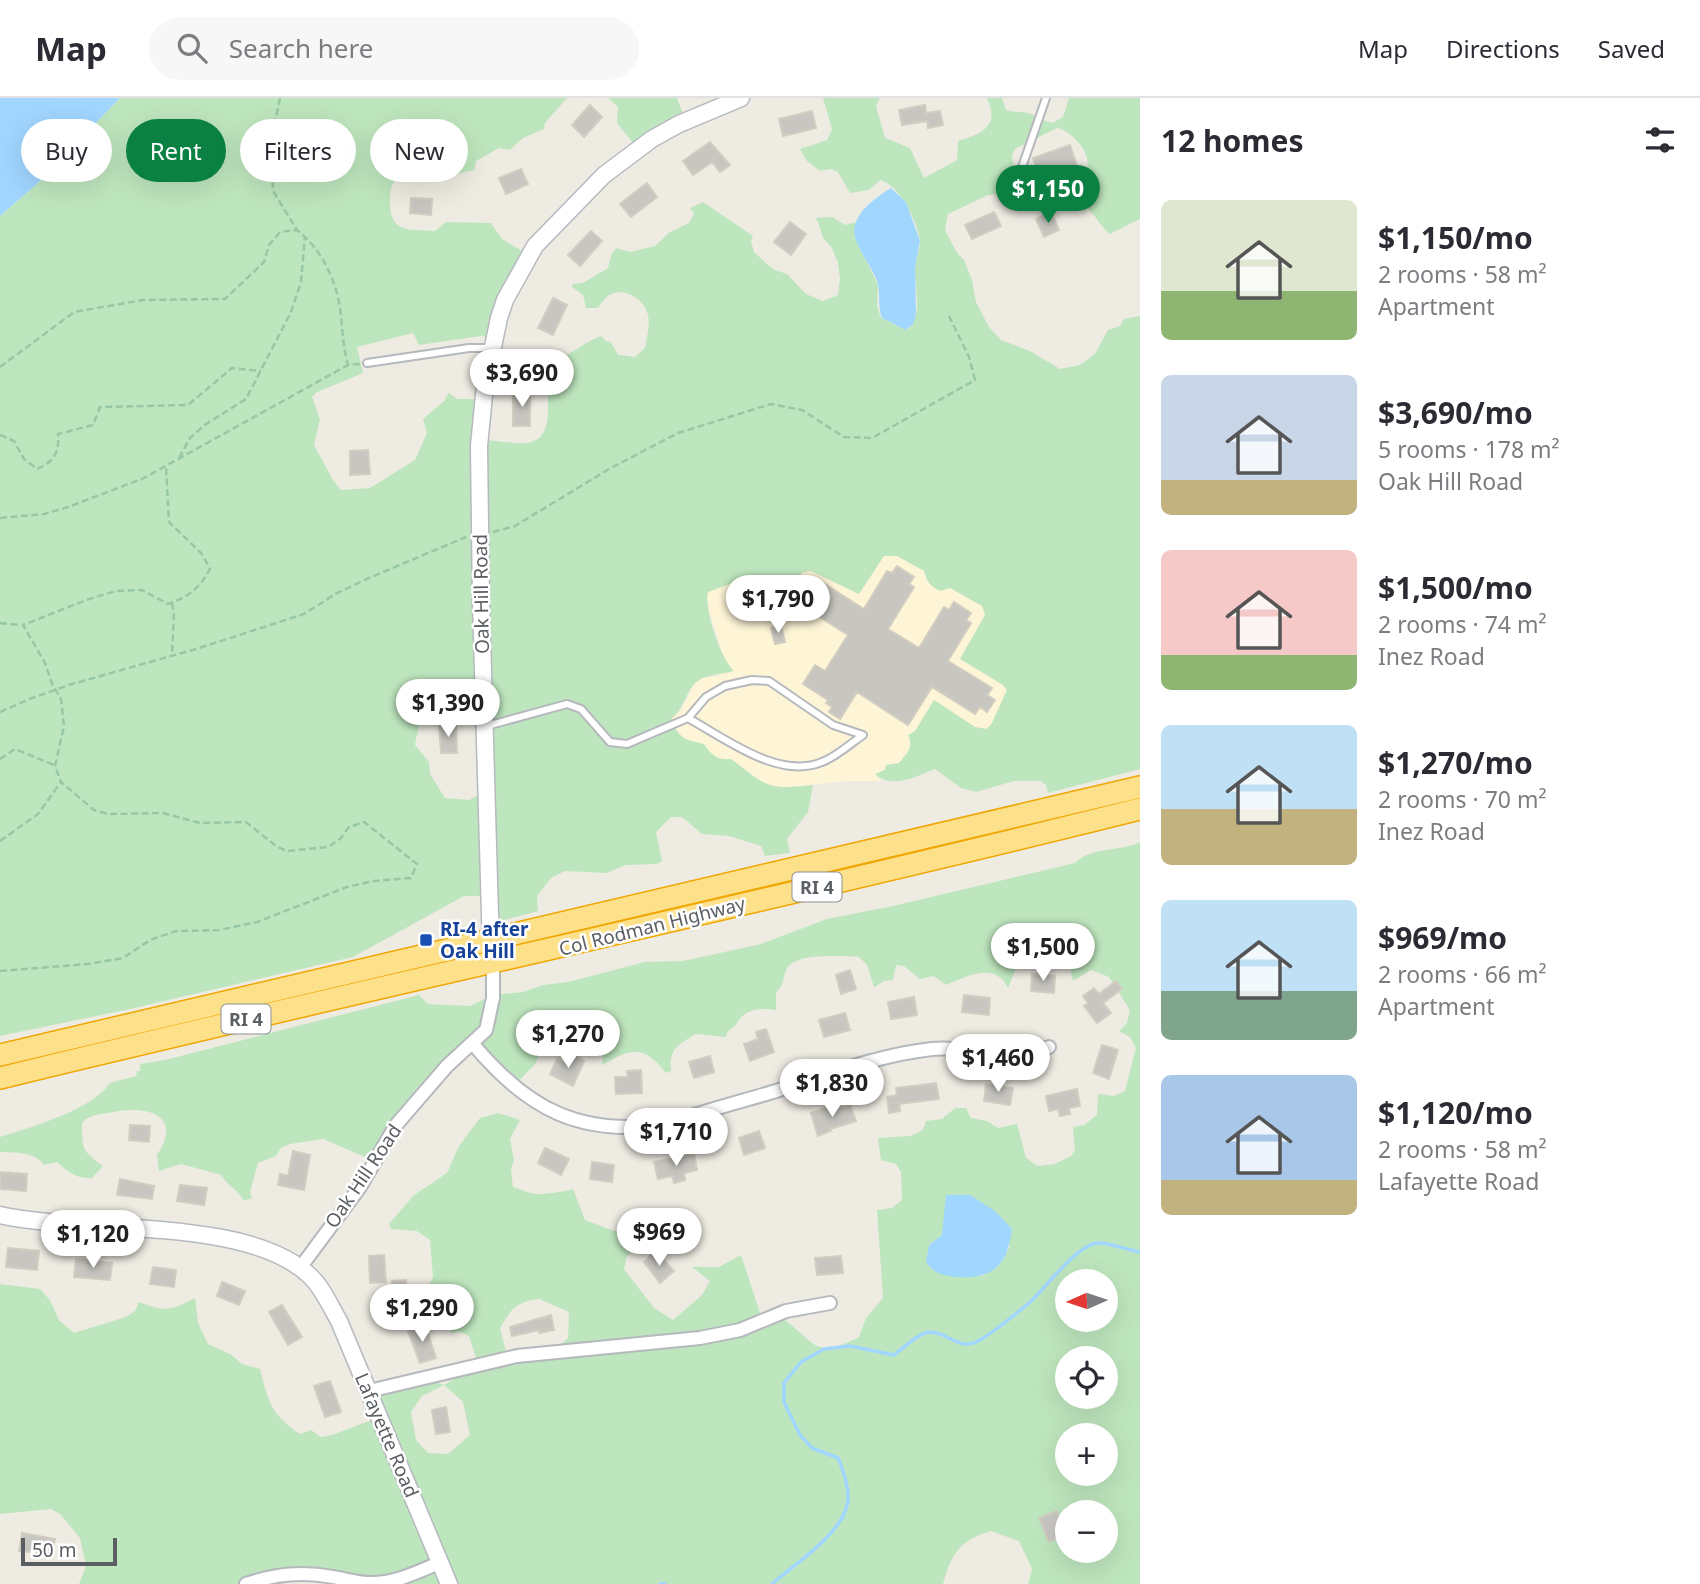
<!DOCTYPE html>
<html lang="en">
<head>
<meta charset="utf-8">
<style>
  body { margin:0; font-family:"Noto Sans",sans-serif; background:#f7f7f7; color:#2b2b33; height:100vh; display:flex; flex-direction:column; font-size:26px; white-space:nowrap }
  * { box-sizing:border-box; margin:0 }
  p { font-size:23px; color:#7c7c81 }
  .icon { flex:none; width:38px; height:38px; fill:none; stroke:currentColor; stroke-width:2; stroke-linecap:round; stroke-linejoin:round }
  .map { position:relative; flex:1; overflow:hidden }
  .panel { display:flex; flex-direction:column; background:#fff; width:560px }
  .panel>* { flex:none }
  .hud { position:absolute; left:21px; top:21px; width:665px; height:63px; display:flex; gap:14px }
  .needle { width:46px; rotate:267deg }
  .buttons { position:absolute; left:1055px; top:1171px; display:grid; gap:14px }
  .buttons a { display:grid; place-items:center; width:63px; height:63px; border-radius:50%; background:#fff; box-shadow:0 7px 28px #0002; font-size:35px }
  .scale { position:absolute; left:21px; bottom:18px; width:96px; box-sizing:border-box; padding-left:7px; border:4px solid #5b5f63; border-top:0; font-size:19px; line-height:24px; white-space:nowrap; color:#5b5f63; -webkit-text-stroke:5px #fff; paint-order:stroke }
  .price { position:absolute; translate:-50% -60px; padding:0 16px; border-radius:24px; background:#fff; color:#222; font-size:23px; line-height:46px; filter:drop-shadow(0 2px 4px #0008) }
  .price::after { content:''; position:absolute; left:50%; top:42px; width:21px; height:16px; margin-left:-10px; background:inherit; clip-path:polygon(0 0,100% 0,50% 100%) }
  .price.current { background:#0b8043; color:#fff }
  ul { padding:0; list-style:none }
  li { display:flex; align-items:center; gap:21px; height:175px; padding:0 21px }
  li span { display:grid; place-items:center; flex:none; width:196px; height:140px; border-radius:10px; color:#555 }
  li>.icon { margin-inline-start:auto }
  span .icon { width:84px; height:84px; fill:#fffc; stroke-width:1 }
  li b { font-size:30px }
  h2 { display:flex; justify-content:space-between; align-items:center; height:84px; padding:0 21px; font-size:30px }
  .chip { padding:0 24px; border-radius:32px; background:#fff; box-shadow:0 7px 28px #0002; font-size:24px; line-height:63px }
  .chip.current { background:#0b8043; color:#fff }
  header { display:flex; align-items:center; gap:42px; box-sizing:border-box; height:98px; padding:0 35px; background:#fff; border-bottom:2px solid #e1e1e2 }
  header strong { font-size:33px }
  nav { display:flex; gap:38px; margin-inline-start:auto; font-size:24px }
  .search { width:490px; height:63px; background:#f7f7f7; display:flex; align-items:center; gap:18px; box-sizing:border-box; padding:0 24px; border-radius:38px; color:#7c7c81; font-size:26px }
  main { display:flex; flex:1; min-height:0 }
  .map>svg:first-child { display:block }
  .commercial { fill:#fef5d7 }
  .green { fill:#bee6be; fill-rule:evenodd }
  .water { fill:#a1d6ff }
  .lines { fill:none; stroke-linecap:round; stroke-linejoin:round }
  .stream { stroke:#a1d6ff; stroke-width:3.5 }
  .building { fill:#c8c6c0; stroke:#d2cdc1; stroke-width:2 }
  .lane-casing { stroke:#b5b8bd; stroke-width:10 }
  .street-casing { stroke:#b5b8bd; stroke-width:16 }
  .secondary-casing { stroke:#b6b9bf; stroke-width:19 }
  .highway-casing { stroke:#f0a500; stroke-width:24 }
  .path { stroke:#97c7a5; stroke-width:2.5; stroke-dasharray:7 3.5; stroke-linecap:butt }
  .lane { stroke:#fff; stroke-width:6 }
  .street { stroke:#fff; stroke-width:12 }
  .secondary { stroke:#fff; stroke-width:16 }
  .highway { stroke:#fde08a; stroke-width:21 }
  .transit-dot { fill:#1a4fb4; stroke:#fff; stroke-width:2.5 }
  .labels { text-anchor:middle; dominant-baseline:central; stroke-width:5; stroke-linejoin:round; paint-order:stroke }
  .shield { fill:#fff; stroke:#8c8f92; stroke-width:2 }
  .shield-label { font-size:18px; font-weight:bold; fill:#5b5f63 }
  .street-label { font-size:19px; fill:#5b5f63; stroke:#fff }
  .transit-label { font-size:19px; font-weight:bold; fill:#164399; stroke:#fff; text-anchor:start }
</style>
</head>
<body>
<header>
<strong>Map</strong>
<div class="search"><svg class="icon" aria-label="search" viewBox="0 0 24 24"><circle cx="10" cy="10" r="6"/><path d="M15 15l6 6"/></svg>Search here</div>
<nav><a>Map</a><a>Directions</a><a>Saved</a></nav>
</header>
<main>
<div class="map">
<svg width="1140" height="1486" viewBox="0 0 1140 1486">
  <rect width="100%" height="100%" fill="#eeebe2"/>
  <path class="commercial" d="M884,458H897L924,473L927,483L950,490L982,508L985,517L960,561L1003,587L1007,592L991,627L986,631L975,629L934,603L915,633L910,651L899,665L886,667L885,672L876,677L881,683H846L779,690L764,686L731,661L722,662L711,657L704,646L685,642L674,628L672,620L680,614L694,587L701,580L719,578L725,564L706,502L708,494L754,477L763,486L769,508L794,488L802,474L811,473L859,496Z"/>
  <path class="green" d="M120,0H567L545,25L544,31L523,40L510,52L499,50L476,63L474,72L437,81L434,78C423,79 404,75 396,82C390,87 390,96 390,103C390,136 408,131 435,133L446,124L491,125L502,141L529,157L497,239L481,238L419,247L413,235L357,249L363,275L317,294L312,299L320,321L314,347L333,382L341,392L370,390L415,362L427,335L423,321L444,303L449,295L457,301H487L485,342C518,344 548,357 548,311C548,299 549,289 544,279L526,273L534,262C569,265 571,250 601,238L606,243L611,244L618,257L635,259L645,250C647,240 650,226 648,217C645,203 628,191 614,195C606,197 602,204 598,210H586L583,197L572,189L573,186L583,185L608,170L612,155L616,150L630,154L655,148L670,134L689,125L694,116L690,110L703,104L753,138L751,143L754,154L768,167L775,172L787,176L806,196L823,203L838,197L840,181L838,165L832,150L823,140L818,124L815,120L832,119L845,127L855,124V139L878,187L877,208L881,220L907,232C924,217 914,190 915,170C916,161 920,152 920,143C918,125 899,86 880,82L869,92L850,95L838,74L830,71L820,73L807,63L800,51L827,42L832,31L823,0H880L876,8L885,40L910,50L924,80L957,62L958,43C982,36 1000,28 987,0H1002L1006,12C1015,15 1023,13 1031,16C1040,19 1039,22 1053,25L1063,19L1069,0H1140V121L1110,136C1098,127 1091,107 1076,103C1064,99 1054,105 1042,98C1052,93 1075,85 1083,77C1098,61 1073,33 1057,30L1015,51L1012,58L1015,80L1005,89L1002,96L988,97L948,116L945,132L957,155L964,162L972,182L976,204L989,229L1001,242L1030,253L1060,271L1080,267L1095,256L1108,232L1120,228L1124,221L1140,218V671L1048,695L1046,687L1041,683H1014L976,694L961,690L935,671C916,678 893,692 875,676L885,672L886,667L899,665C907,655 914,649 908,637L915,633L934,602L975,629L986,631L991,627L1007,592L1003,587L960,561L985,517L982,508L950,490L940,493C930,488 927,484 924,473L897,458H884L859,496L811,473L802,474L783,511L774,514L769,508L763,486L754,477L708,494C704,512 720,559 734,573C724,576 706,577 699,582C686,590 685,610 672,620C676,640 686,642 704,646C711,657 717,662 731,661C768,689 766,692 813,687L808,714L787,741L790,755L765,758L761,748L729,738L702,736L682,719H671L656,734L662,763L657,766L626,767L606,775L565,773L551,780L537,798L538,813L531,815L489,826L487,798H464L353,859L130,911L0,938V118L36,87ZM434,609L463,611L483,624V695L469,702L445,700L430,676L429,664L415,647L420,620Z
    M608,0H677L686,24L637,50L617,25L618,9Z
    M1140,744V1486H1028L1032,1471L1019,1443L991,1433C960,1442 951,1456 943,1486H350L311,1476L259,1486H79L86,1468L80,1440L60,1416L51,1411L0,1416V1186L40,1191L50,1202L59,1222L74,1235L126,1219L135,1213L139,1204C165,1214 170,1213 195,1200L198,1225L208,1246L230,1256L242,1266L260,1271C268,1303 271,1317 300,1336L311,1332L321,1339L332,1337L377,1320L370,1300L424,1280L444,1287L478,1266L469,1238L460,1234L450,1235L458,1217L452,1202L429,1187L433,1179L430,1142L417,1133L391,1131L389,1126L414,1097L447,1075L459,1048L480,1020L498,1015L520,1022L510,1041L514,1062L511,1071L513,1089C520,1091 529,1096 537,1096C541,1097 568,1093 573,1091L585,1122L614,1133L640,1128L649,1138L627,1158L624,1171L654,1210L673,1222L702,1197L710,1183L692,1169H719L741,1157L762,1221L778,1217C815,1241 810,1264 859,1239L866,1220L883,1200L877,1112L892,1110L902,1102L901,1074L896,1066L881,1062L878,1040L910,1038L923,1032L926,1023L942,1021L955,1010H966L971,1020L987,1023L998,1030L1017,1026L1026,1060L1038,1068L1055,1066L1071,1058L1075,1052L1073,1029L1084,1027L1097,1017L1098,996L1114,998L1125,993L1136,950L1130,939L1119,933L1127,925L1130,912L1109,879L1091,872L1073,883L1069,865C1055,857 1035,854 1020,861L1008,890C996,863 967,878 946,887L934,878L920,881L904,868L896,867L893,882L884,883L874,889L867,867L859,859C843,858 797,855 788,869C781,880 787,882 776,895V912C763,910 747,910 739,922C735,928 734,930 727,934L726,939L696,936C678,947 669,950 671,973L666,975C643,946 632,950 602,967C605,949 600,934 590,920L551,928L542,943L536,965L514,988L469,949L372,1062L323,1041L290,1046L281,1050L276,1058L258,1065L250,1094L252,1100L244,1103C238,1092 228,1088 221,1077L181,1066L159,1073L157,1057C184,1017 147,1007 113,1014C101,1017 91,1015 82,1025C82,1051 82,1053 103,1068L92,1080C77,1081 68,1074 57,1064L44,1067C34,1053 16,1055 0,1054V1039C31,1029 92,1012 110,985L136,978L137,973H140V966L165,962L419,897L428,906L470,908L493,897L523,894L543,887L568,884L645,864L683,863L761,846L827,821L893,808L1075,765C1092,748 1120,754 1140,744ZM942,1137L1010,1148L997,1170L982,1178L929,1147ZM1068,1183H1106V1222H1068ZM539,1201L569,1214L568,1240L553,1254L507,1258L500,1230C512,1211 515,1204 539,1201ZM1068,1260H1106V1298H1068ZM444,1287L463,1304L470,1337L448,1356L428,1355L416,1342L411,1314L422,1298ZM1068,1337H1106V1376H1068ZM1068,1414H1106V1452H1068Z"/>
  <path class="water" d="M0,0H120L36,87L0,118Z
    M891,90L906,104L920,143L915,170L916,216L913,226L906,232L882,220C877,207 881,194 877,183C872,169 859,154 855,139C850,117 875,100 891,90Z
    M946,1097H970L995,1113L1012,1131C1010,1144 1007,1161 996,1170C982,1182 954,1181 938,1175C933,1173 929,1168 926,1164L929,1147L942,1137Z"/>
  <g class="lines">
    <path class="stream" d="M660,1486H665
      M772,1486C795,1466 839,1438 847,1408C851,1393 844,1374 838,1360L812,1350L800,1337L784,1304V1285L801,1264L824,1251L850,1248L894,1257C904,1250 918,1235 930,1234C947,1234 959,1252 976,1244C989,1238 1017,1215 1029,1205C1045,1191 1077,1146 1098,1145C1111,1145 1127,1152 1140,1154"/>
  </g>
  <path class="building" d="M590,7L602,19L584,39L572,27Z
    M925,7L926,15L940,13L943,27L928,30L927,23L902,27L899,12Z
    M812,13L816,30L783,38L779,21Z
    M710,44L730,67L720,74L712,64L693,77L683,63Z
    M1070,47L1077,68L1040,79L1033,60Z
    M521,71L528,86L506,96L499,80Z
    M647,85L657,99L631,119L620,106Z
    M411,100L432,101L431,117L410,115Z
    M994,114L1001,128L972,141L965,127Z
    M1051,114L1059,132L1044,139L1036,121Z
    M790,124L806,136L791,157L774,144Z
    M591,133L602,143L580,168L568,157Z
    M553,200L567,207L553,237L538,230Z
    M513,294H530V328H513Z
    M368,352L370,376L350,377V353Z
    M897,468L914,479L909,486L914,489L888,531L919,550L944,509L949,512L954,504L971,515L966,522L971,525L948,563L992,590L987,597L995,602L987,614L980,609L975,616L932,589L908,627L857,594L840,621L829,614L832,609L826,605L828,602L803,586L815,567L825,573L848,537L804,509L808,502L801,498L808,486L816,490L820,483L864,511L887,473L892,475Z
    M781,528L785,544L775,546L771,530Z
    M439,627H456L457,655H441Z
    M850,872L856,891L841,896L836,877Z
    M1032,876L1055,878L1054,895L1031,893Z
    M1116,883L1122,891L1103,905L1111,915L1097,925L1084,908L1088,905L1083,898L1094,890L1099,896Z
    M964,897L990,900L989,917L962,914Z
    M914,899L917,917L891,921L888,904Z
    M845,915L850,932L824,939L819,922Z
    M766,931L774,954L750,963L744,946L758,941L756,934Z
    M1102,947L1118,952L1109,981L1093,975Z
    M574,958L584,963L573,988L550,976L557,961L569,967Z
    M710,958L714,974L694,980L689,964Z
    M641,972L642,995L616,996L615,979H628L627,973Z
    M936,985L939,1001L899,1006L900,1013L889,1015L887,999L897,997L896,990Z
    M986,986L1013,990L1010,1007L984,1003Z
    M1077,991L1080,1008L1069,1010L1070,1016L1060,1018L1058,1011L1049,1013L1046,998Z
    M835,1007L837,1011L850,1007L856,1023L830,1031L831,1033L818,1038L811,1015Z
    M130,1027L150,1028L149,1044L129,1042Z
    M759,1033L765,1050L744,1057L739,1040Z
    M545,1050L569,1061L561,1077L538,1065Z
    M293,1053L310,1057L304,1092L278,1087L280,1076L288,1078Z
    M694,1056L697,1072L684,1075L685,1082L674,1085L672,1078L658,1081L654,1064Z
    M592,1064L614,1067L612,1084L590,1081Z
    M0,1074L27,1076L26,1093L0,1091Z
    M120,1081L154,1088L152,1101L117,1097Z
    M180,1087L207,1090L204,1107L177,1103Z
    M8,1150L39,1153L37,1172L6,1169Z
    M653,1155L660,1164L663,1161L674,1173L660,1185L644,1164Z
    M384,1157L386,1184L370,1185L369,1158Z
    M841,1158L843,1175L817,1177L815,1160Z
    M76,1161L112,1165L110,1182L74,1179Z
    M153,1169L176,1172L174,1189L150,1186Z
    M406,1182L407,1198L392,1199V1183Z
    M222,1184L245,1193L239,1207L217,1198Z
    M282,1207L302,1239L288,1247L269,1214Z
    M551,1217L554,1232L539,1235V1232L512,1238L510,1229Z
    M425,1227L436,1260L420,1265L408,1233Z
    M330,1283L341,1314L325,1319L314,1288Z
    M446,1309L450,1334L436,1336L432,1312Z
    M1057,1413L1066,1437L1049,1444L1039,1420Z
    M22,1435L55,1441L52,1456L19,1453Z"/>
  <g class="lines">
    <g class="lane-casing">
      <path id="lane" d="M1022,107V69L1046,0
        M367,265L469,250H490
        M487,628L567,606L581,611L610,644L627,646L688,620C726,641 779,682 822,664C836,659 850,646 863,637L833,627L769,583L752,582L725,588L706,599L688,620"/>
    </g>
    <g class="street-casing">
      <path id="street" d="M473,946C528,1012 581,1039 668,1026C703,1013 740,1004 776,993C827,977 878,957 932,951C967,947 1016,964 1049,949
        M300,1170L360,1089L396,1027L447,968L486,932L493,900V865
        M369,1293L517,1258L700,1240L740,1232L786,1213L830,1205
        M246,1486C276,1476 302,1473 333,1479C345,1481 358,1485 371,1485C396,1485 417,1474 439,1465"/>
    </g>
    <g class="secondary-casing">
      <path id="secondary" d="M491,852L481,504L479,348L485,287L499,220L505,202L535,148L604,77L652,41L679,26L741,0
        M0,1117C84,1136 248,1118 310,1178C323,1190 330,1208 339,1223L449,1486"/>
    </g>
    <g class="highway-casing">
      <path id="highway" d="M0,957L1140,689
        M0,980C379,887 761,806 1140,711"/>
    </g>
    <path class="path" d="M280,0L271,44L273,93L297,132
      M0,269L74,214L143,202L225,201L264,164L269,147L280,134L297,132C323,152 338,186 341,218C343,237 343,248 348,267
      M0,337L14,343L24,361L37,371C55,363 59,355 58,336L93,327L100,309L188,307L232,270L261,273
      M179,360L190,340L206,326L246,301L291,214L301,184L305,138
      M0,420L44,416L68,409L142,381L348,267L360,266
      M493,434L515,428L609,371L678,335L771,306L802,312L844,339L872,340L975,282L969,259L949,218
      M172,505L174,515L172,557
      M0,525L21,527
      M0,614L32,600L72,586L196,551L304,516L337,495L369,480L466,439
      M0,661L15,651L54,667
      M0,743L38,716L61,684
      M0,873L88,866L123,860L150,842L176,833L219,832L257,824L347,789L374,783L411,780L417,766L364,724L349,729L340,741L328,749L287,753L276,748L246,724L200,725L163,715L108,716L94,712L61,684L55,668L64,628L61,601L52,586L45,565L23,527L89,501L116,493L142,492L168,506C188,499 200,490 210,471L202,456L169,424L166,369"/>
    <use href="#lane" class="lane"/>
    <use href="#street" class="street"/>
    <use href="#secondary" class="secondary"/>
    <use href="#highway" class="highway"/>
  </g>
  <rect class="transit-dot" x="419" y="835" width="14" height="14" rx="3.5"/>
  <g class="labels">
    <g class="shield">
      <rect x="792.5" y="774.5" width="49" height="29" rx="5"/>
      <rect x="221.5" y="906.5" width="49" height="29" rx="5"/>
    </g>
    <g class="shield-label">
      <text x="817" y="789">RI 4</text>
      <text x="246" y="921">RI 4</text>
    </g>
    <g class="street-label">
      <text transform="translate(481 496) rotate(-91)">Oak Hill Road</text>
      <text transform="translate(652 828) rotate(-14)">Col Rodman Highway</text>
      <text transform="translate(363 1078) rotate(-56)">Oak Hill Road</text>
      <text transform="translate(387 1337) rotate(67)">Lafayette Road</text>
    </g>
    <g class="transit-label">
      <text x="440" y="831">RI-4 after<tspan x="440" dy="22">Oak Hill</tspan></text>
    </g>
  </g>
</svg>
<div class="buttons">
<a><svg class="needle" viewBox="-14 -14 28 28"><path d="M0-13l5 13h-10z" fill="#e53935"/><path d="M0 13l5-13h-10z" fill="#7c7c81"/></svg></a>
<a><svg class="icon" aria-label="locate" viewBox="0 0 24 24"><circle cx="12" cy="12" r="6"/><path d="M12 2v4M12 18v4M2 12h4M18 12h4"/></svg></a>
<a>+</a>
<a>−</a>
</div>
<div class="scale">50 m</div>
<b class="price current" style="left:1048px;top:127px">$1,150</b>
<b class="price" style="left:522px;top:311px">$3,690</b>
<b class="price" style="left:778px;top:537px">$1,790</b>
<b class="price" style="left:448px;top:641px">$1,390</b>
<b class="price" style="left:1043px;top:885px">$1,500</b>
<b class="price" style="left:568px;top:972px">$1,270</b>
<b class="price" style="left:998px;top:996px">$1,460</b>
<b class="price" style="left:832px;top:1021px">$1,830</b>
<b class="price" style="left:676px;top:1070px">$1,710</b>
<b class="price" style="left:659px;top:1170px">$969</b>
<b class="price" style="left:93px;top:1172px">$1,120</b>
<b class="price" style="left:422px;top:1246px">$1,290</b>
<div class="hud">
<a class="chip">Buy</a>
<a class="chip current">Rent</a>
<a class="chip">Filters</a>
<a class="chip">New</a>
</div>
</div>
<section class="panel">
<h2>12 homes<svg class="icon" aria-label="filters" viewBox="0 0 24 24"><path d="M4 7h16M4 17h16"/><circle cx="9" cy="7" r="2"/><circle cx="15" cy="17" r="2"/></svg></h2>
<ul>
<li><span style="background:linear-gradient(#dfe7d0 65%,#8fb573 0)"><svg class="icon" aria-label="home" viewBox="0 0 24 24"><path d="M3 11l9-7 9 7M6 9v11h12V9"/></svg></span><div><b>$1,150/mo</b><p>2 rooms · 58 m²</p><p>Apartment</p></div></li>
<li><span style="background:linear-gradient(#c9d6e8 75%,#c2b280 0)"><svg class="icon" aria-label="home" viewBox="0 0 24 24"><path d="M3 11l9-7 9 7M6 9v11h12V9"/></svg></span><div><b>$3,690/mo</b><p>5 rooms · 178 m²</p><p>Oak Hill Road</p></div></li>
<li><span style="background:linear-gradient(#f6c9c9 75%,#8fb573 0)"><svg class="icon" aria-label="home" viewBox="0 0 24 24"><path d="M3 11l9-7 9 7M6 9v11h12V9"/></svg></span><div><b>$1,500/mo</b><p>2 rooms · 74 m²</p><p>Inez Road</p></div></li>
<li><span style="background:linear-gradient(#bfe0f5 60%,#c2b280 0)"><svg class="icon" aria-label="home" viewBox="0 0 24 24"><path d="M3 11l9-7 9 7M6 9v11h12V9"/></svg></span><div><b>$1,270/mo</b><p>2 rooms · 70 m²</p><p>Inez Road</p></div></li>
<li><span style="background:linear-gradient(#bfe0f5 65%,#7fa58c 0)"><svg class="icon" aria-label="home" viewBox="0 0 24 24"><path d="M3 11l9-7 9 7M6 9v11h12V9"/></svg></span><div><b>$969/mo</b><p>2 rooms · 66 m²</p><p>Apartment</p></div></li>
<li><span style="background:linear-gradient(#a9c7e8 75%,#c2b280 0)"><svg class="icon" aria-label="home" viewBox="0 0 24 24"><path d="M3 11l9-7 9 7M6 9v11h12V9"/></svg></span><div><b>$1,120/mo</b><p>2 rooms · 58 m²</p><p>Lafayette Road</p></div></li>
</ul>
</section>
</main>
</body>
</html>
